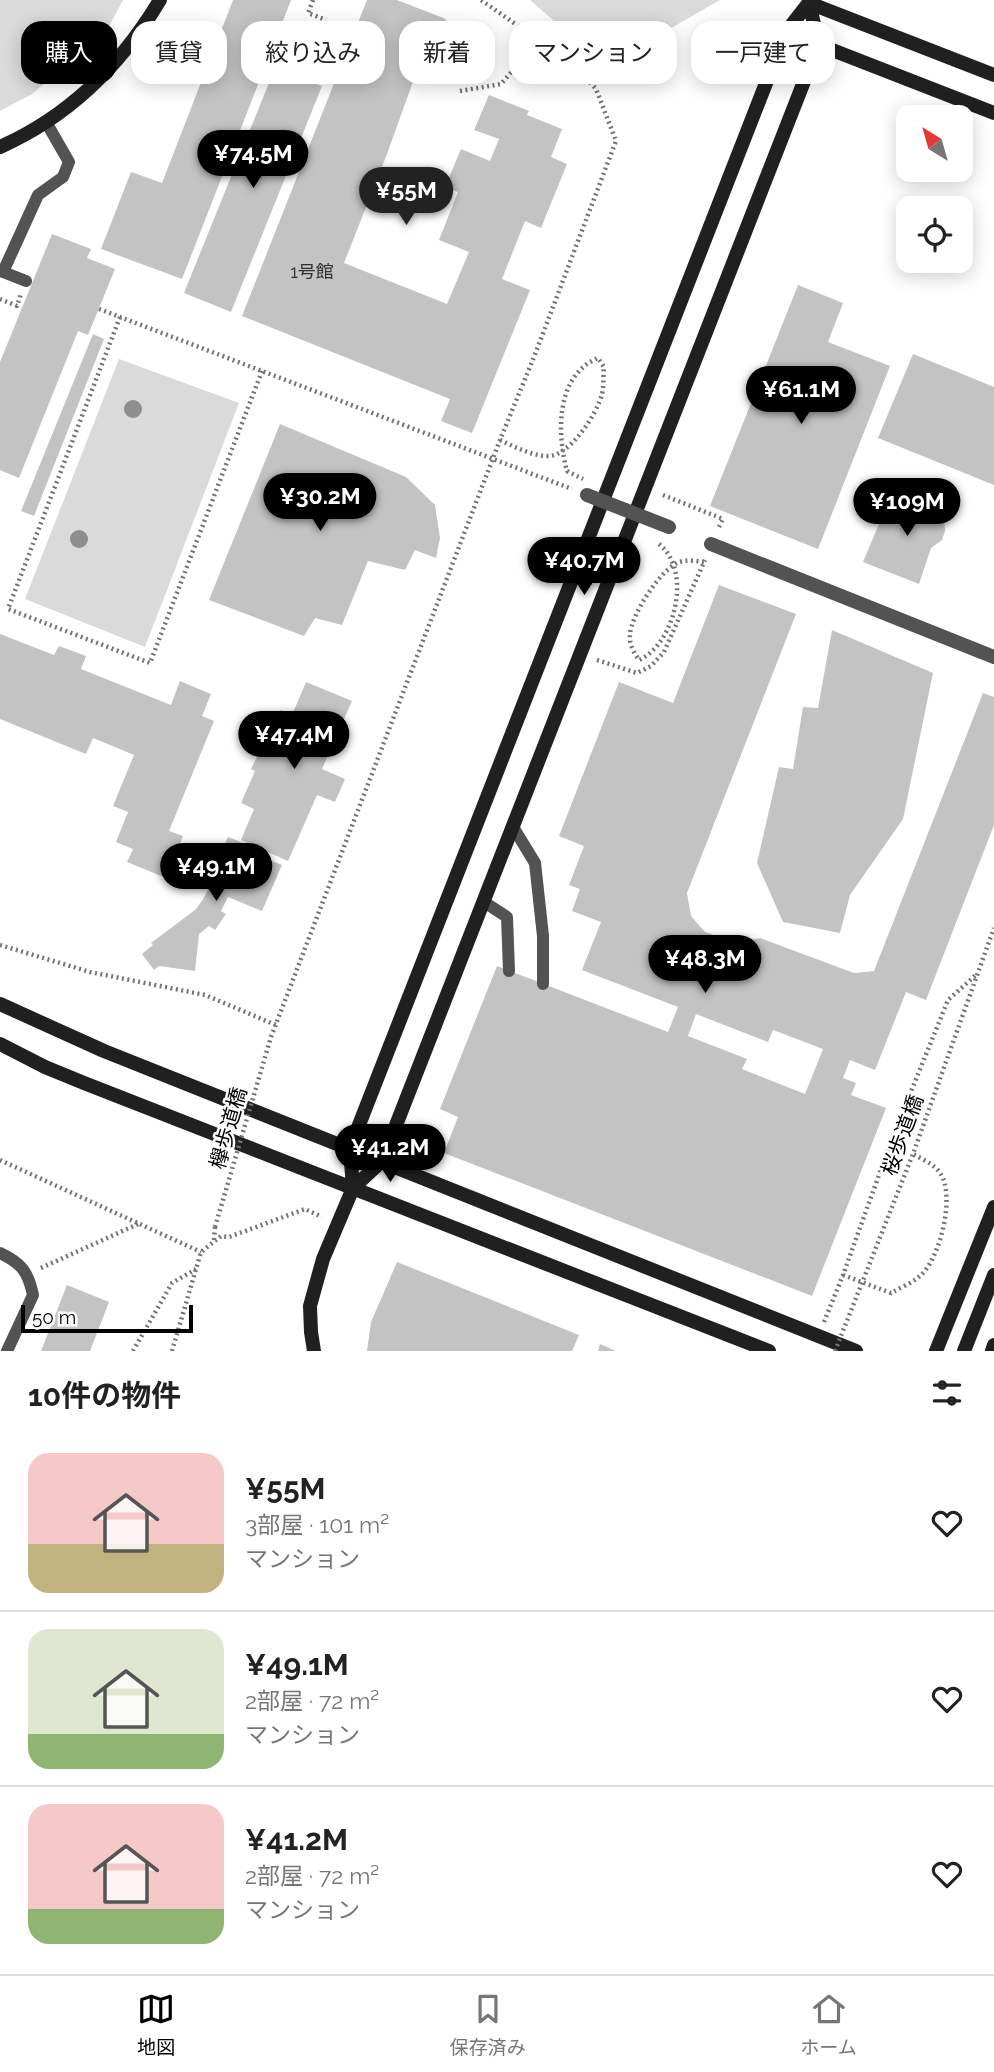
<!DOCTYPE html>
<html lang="ja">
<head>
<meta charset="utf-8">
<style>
  body { margin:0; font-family:Raleway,"Noto Sans JP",sans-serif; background:#f2f2f2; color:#222; height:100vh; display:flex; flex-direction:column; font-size:26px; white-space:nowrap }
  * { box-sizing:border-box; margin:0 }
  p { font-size:23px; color:#767676 }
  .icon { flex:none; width:38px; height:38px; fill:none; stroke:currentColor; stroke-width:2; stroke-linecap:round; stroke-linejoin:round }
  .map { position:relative; height:1351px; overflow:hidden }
  .panel { display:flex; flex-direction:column; background:#fff; flex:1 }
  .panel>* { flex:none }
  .banner { position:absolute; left:21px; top:21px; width:952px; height:63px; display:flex; gap:14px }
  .needle { width:46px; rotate:323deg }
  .tools { position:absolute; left:896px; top:105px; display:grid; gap:14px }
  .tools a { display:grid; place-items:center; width:77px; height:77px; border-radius:14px; background:#fff; box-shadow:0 4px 18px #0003; font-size:35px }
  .scale { position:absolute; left:21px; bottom:18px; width:172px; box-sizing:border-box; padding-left:7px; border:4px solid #000; border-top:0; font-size:19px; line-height:24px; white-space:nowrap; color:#000; -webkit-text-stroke:5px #fff; paint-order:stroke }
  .price { position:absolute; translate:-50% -60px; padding:0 16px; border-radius:24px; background:#000; color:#fff; font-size:23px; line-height:46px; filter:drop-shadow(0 2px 4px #0008) }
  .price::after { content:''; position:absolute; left:50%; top:42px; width:21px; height:16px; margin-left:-10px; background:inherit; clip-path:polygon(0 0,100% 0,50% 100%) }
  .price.on { background:#222; color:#fff }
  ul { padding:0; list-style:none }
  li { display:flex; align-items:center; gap:21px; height:175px; padding:0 28px }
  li+li { border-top:2px solid #e0e0e0 }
  li span { display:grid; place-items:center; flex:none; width:196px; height:140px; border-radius:21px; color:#555 }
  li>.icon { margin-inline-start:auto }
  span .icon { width:84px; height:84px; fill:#fffc; stroke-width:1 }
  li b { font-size:30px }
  h2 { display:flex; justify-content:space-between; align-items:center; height:84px; padding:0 28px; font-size:30px }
  .pill { padding:0 24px; border-radius:21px; background:#fff; box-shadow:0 4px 18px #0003; font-size:24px; line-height:63px }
  .pill.on { background:#000; color:#fff }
  .tab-bar { display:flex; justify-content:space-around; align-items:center; height:98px; border-top:2px solid #e0e0e0; background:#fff; font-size:19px; color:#767676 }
  .tab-bar a { display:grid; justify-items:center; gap:4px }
  .tab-bar .on { color:#000 }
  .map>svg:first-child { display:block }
  .green { fill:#dadada }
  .building { fill:#c3c3c3; fill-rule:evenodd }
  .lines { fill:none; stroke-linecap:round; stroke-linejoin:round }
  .path { stroke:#757575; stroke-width:4.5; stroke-dasharray:2 3.5; stroke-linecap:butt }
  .lane { stroke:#535353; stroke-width:12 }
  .street { stroke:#535353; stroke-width:14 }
  .secondary { stroke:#202020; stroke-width:14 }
  .path-bridge { stroke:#757575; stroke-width:4.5; stroke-dasharray:2 3.5; stroke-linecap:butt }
  .street-bridge { stroke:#535353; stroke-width:14 }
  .tree { fill:#8e8e8e }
  .labels { text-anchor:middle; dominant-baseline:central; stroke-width:5; stroke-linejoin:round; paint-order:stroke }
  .number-label { font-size:18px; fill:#313131 }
  .street-label { font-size:21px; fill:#000; stroke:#fff }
</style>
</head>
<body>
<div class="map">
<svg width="994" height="1351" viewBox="0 0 994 1351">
  <rect width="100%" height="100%" fill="#fff"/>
  <path class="green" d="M0,0H123L107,30L32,94L0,111Z
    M530,0H720L605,66Z
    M119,359L239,403L145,647L25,599Z"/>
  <path class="building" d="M233,0H291L182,279L101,249L131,172L162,183Z
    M367,0H397L446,19L427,68L419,65L387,154L344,263L447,304L469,252L439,240L458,192L445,187L461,149L490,161L499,139L474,130L489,95L529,111L527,115L562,129L551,157L567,164L541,228L525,221L502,279L530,290L472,433L441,421L450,399L242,316Z
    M275,68L322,86L231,312L184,293Z
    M52,234L91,249L87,258L115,269L88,335L78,331L19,478L0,470V362Z
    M798,285L843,303L828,342L890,366L818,549L710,506Z
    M93,334L104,339L34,516L21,511Z
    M913,354L994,387V485L878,438Z
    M280,424L406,477L435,505L440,538L436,558L415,550L405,570L368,561L342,625L315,618L304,636L209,600Z
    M930,497L944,514L945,531L942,540L931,548L919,584L863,562L884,512H890L904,499Z
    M719,585L796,614L687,893L691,916L705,932L735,943L760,938L854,973L874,971L983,693L994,697V825L926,1000L906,992L875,1070L850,1060L843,1078L856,1083L851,1095L886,1108L812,1296L444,1153L458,1117L440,1109L497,966L668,1032L678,1007L582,970L601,922L572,911L580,889L569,885L584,846L559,836L619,682L673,703ZM696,1014L768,1042L773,1030L823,1049L805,1094L742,1069L747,1059L688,1036Z
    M832,630L933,673L903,819L850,895L840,933L783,922L757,863L779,767L793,769L803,707L818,708Z
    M0,634L54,655L59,646L86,656L81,669L171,705L180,681L211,694L202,716L214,721L169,831L183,836L166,878L127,862L133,849L116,842L128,812L113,806L134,755L93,738L86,754L0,719Z
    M306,682L352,701L322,769L345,779L335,802L317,795L288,861L241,840L254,809L241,803L255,771L251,769L280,710L292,715Z
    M228,837L248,845L245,850L282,865L262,911L228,897L221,911L226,914L215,930L209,926L199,934L195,971L159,966L154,970L142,954L153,945L151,943L195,910L202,901L211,884L204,880L217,846L223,848Z
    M397,1262L579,1335L572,1351H367L371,1322Z
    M67,1285L109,1302L90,1351H41Z
    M600,1344L616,1351H598Z"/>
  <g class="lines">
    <path class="path" d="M313,0L308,13L326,20
      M460,91L501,84L514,69L518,42L524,30
      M0,299L17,306L21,294
      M99,309L572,489
      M120,317L8,609L150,663L262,371
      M500,440C515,447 530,455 546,456C569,458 597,414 602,394C604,386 603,376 604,367L598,358C555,376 557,434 567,471L583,479
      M663,495L723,519L718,529
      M659,544C693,571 675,644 639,660C634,653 629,644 630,635C631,615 659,572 677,563C685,559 695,561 704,562
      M597,660L637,673L651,666L664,652L705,560
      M0,945L90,972L205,995L276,1025
      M271,1037L500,440L534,357L616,141L596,89L571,61L548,41L524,30L481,0
      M0,1160L201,1252
      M214,1240L215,1227
      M41,1268L138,1224
      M843,1275L891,1293C900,1288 912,1283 920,1276C940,1259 956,1195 940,1173C934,1164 922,1159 913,1154
      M824,1322L843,1275L893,1136L948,1000L977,974
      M133,1351L172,1283L196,1269
      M172,1351L201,1252L221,1236L229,1237L305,1209L322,1217"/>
    <path class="lane" d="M26,281L3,272L38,195L63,177L69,162L46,122
      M513,827L535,863L543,936V984
      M484,902L507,917L509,971
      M0,1253C21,1263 28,1271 33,1295L7,1351"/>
    <path class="street" d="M711,544L994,657"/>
    <path class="secondary" d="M809,3L994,75
      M786,32L994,113
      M0,147C70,116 121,65 160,0
      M0,1004L104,1051L856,1351
      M0,1044L45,1067L84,1083L769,1351
      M353,1188L350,1148L786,32L811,0
      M314,1351L311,1332L310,1306L323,1259L353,1188L382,1161L803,84L819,45L809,3
      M936,1351L994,1207
      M964,1351L994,1275
      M992,1351L994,1345"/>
    <path class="path-bridge" d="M215,1227L271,1037
      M835,1351L913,1154L994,928"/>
    <path class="street-bridge" d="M587,495L669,527"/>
  </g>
  <g class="tree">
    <circle cx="133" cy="409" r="9"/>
    <circle cx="79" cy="539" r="9"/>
  </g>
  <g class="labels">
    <g class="number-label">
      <text x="312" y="271">1号館</text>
    </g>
    <g class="street-label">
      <text transform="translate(228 1128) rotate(-74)">欅歩道橋</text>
      <text transform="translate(902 1135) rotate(-70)">桜歩道橋</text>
    </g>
  </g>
</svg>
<div class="tools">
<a><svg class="needle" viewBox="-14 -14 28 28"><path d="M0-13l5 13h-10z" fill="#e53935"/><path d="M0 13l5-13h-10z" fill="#767676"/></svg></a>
<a><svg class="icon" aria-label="locate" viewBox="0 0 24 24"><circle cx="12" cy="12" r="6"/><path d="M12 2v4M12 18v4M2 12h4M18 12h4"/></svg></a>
</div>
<div class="scale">50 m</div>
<b class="price" style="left:253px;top:190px">¥74.5M</b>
<b class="price on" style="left:406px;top:227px">¥55M</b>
<b class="price" style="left:801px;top:426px">¥61.1M</b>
<b class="price" style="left:320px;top:533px">¥30.2M</b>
<b class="price" style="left:907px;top:538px">¥109M</b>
<b class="price" style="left:584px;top:597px">¥40.7M</b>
<b class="price" style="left:294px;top:771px">¥47.4M</b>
<b class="price" style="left:216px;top:903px">¥49.1M</b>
<b class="price" style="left:705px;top:995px">¥48.3M</b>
<b class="price" style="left:390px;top:1184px">¥41.2M</b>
<div class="banner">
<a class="pill on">購入</a>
<a class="pill">賃貸</a>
<a class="pill">絞り込み</a>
<a class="pill">新着</a>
<a class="pill">マンション</a>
<a class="pill">一戸建て</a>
</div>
</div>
<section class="panel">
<h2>10件の物件<svg class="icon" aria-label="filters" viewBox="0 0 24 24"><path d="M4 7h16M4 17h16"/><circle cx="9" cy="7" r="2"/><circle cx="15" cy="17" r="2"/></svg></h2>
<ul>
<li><span style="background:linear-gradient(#f6c9c9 65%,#c2b280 0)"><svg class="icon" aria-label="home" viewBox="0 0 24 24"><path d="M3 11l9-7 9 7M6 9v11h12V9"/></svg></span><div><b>¥55M</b><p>3部屋 · 101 m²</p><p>マンション</p></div><svg class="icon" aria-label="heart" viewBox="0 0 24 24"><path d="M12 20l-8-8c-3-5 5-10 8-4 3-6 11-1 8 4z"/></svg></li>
<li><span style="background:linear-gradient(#dfe7d0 75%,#8fb573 0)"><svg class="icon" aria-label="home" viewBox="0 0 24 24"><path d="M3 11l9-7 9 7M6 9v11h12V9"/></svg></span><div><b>¥49.1M</b><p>2部屋 · 72 m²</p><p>マンション</p></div><svg class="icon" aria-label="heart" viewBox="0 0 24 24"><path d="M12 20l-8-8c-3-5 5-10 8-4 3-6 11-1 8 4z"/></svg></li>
<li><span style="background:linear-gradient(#f6c9c9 75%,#8fb573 0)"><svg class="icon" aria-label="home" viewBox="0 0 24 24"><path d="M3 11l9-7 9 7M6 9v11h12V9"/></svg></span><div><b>¥41.2M</b><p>2部屋 · 72 m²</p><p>マンション</p></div><svg class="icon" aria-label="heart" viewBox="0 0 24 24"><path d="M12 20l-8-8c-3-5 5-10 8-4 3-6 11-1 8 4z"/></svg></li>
</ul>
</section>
<nav class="tab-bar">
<a class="on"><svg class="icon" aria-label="map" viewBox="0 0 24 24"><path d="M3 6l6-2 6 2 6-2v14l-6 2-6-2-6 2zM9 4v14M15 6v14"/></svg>地図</a>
<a><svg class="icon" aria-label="saved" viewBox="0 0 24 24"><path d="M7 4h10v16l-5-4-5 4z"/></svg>保存済み</a>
<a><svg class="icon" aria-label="home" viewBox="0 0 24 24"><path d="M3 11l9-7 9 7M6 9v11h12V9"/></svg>ホーム</a>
</nav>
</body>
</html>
